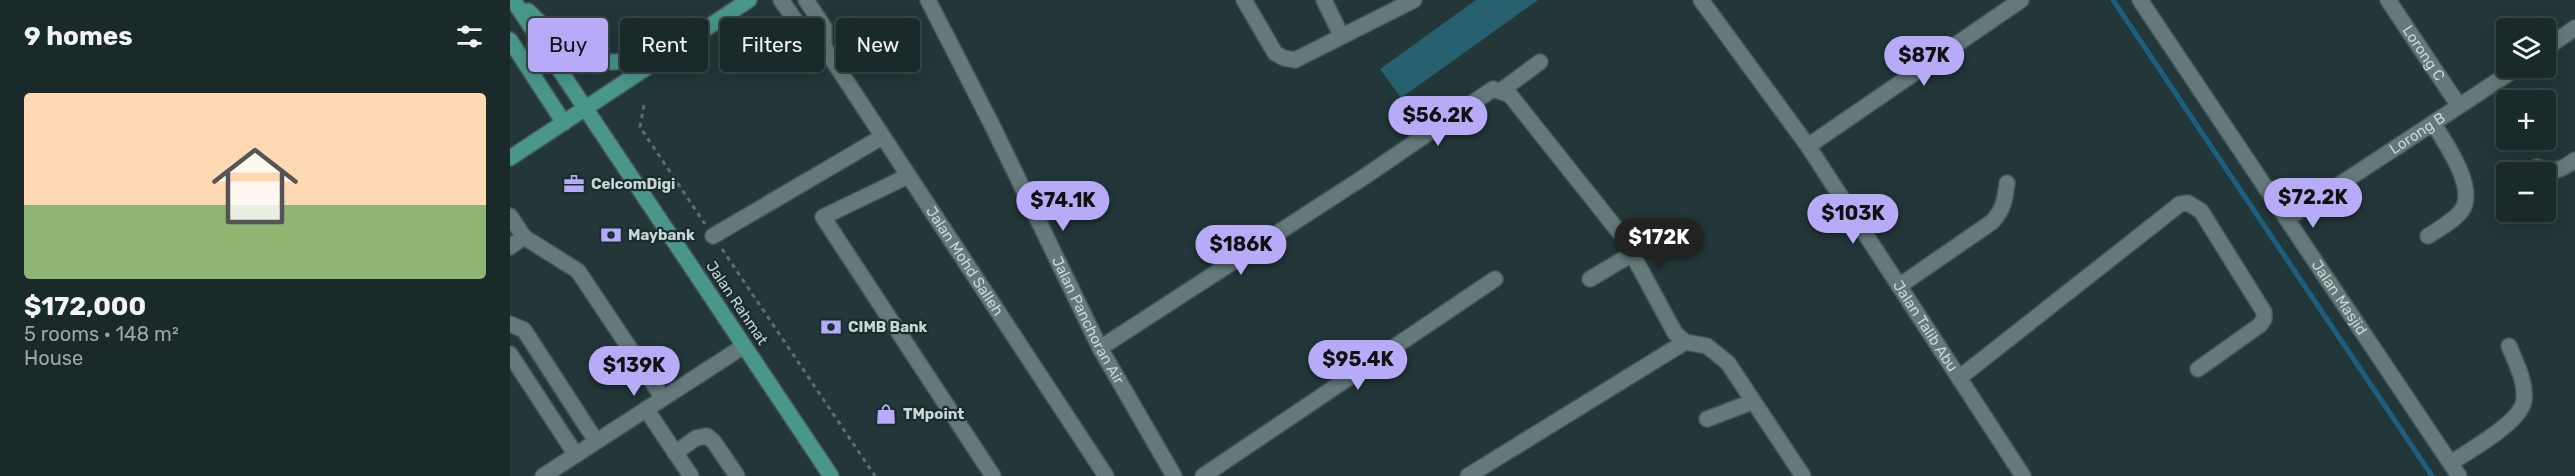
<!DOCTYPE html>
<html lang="en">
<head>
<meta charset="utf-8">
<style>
  body { margin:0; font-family:Rubik,sans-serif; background:#273536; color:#f1f3f6; height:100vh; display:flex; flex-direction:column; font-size:22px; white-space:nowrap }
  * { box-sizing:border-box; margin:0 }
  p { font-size:20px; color:#9fa6a8 }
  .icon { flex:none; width:33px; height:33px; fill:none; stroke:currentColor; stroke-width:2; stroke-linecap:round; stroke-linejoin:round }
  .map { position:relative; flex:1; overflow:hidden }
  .sheet { display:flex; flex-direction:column; background:#1a292a; width:510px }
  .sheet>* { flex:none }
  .guide { position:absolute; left:18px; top:18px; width:570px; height:54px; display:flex; gap:12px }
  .fabs { position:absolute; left:1986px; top:18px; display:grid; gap:12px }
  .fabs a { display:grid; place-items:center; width:60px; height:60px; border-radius:6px; background:#1a292a; box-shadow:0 3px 15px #0003,0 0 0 2px #384547; font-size:30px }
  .price { position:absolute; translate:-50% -51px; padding:0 14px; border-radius:21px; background:#b7abf8; color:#111; font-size:20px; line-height:39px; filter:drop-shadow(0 2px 3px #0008) }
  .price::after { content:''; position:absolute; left:50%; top:36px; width:18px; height:14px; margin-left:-9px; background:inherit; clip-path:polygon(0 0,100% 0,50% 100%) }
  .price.active { background:#222; color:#fff }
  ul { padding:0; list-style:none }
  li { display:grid; align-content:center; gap:12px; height:318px; padding:0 24px }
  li+li { border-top:2px solid #384547 }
  li span { display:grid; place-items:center; height:186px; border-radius:6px; color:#555 }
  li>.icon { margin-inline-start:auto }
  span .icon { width:108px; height:108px; fill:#fffc; stroke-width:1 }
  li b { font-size:26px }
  h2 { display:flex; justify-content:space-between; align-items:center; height:72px; padding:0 24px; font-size:26px }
  .pill { padding:0 21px; border-radius:6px; background:#1a292a; box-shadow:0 3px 15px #0003,0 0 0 2px #384547; font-size:21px; line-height:54px }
  .pill.active { background:#b7abf8; color:#111 }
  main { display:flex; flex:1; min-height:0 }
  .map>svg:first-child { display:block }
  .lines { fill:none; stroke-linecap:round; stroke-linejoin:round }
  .stream { stroke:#1d5f80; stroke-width:5 }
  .building { fill:#27606e }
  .minor-casing { stroke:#445656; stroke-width:18 }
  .major-casing { stroke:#445656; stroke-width:18 }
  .path { stroke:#5d6e6f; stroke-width:3; stroke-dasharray:4.5 4.5; stroke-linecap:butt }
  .minor { stroke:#647a7a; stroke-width:15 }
  .major { stroke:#49978b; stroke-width:15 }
  .labels { text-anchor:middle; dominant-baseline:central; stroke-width:4.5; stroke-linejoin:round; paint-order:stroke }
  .street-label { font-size:15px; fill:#cad6d6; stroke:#1a2d2e }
  .poi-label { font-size:15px; font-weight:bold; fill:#cad6d6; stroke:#1a2d2e; text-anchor:start }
</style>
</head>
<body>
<main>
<section class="sheet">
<h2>9 homes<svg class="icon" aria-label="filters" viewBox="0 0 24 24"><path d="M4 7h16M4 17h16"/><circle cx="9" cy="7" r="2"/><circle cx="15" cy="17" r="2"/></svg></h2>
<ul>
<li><span style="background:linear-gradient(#ffd9b3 60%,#8fb573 0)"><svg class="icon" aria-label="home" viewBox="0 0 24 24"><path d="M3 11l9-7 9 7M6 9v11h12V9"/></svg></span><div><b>$172,000</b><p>5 rooms · 148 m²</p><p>House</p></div></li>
</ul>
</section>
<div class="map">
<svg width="2065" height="476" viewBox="0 0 2065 476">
  <rect width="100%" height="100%" fill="#233738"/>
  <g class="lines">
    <path class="stream" d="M1603,0L1922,476"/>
  </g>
  <path class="building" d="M966,0H1028L891,98L870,69Z"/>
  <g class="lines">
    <g class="minor-casing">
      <g id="minor">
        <path id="s1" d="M271,0L297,37L314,47L596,476"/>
        <path d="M296,0L314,27V47"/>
        <path id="s2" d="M418,0L483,127L590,348L664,476"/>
        <path d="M734,0L765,53L774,58L785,60L904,0"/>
        <path d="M814,0L831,35"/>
        <path id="s3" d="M1191,0L1298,146L1513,476"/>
        <path id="s4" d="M1630,0L1949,476"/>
        <path id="s5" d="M1878,0L1949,106"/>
        <path d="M2036,48L2065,28"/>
        <path d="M992,90L1030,62"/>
        <path d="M1298,146L1511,0"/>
        <path d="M2027,167C2043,174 2051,170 2065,160"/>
        <path d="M398,176L313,217L483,476"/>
        <path d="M0,216L14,237"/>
        <path id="s6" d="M1777,219L2007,68"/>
        <path d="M203,236L372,137"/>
        <path d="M1918,236C1929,229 1944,221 1952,210C1967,187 1935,143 1923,123"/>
        <path d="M0,247L14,237L68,271L153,398"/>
        <path d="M1080,279L1122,254"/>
        <path d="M1389,286L1482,222C1494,209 1495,199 1497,183"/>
        <path d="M0,324L14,330L86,441"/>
        <path d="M590,348L854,177L983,89L1000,95L1113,237L1165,333L1175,342L1197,346L1218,363L1293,476"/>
        <path d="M0,354L66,455"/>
        <path d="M1449,378L1670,204L1678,203L1691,211L1754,312V319L1750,325L1688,369"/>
        <path d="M136,409L181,476"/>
        <path d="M1197,419L1242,402"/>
        <path d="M165,453L186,438L197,436L204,442L227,476"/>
        <path d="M1941,463C1958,451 2012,422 2014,400C2016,382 2006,363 1999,346"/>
        <path d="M33,476L234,346"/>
        <path d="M693,476L985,279"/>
        <path d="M958,476L1175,342"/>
      </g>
    </g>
    <g class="major-casing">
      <path id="major" d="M3,0L321,476
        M18,11C42,34 68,64 105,62C121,61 139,54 155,49
        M0,40L54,123
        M0,158L239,0"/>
    </g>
    <path class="path" d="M134,105L130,127L195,224
      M212,249L365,476"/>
    <use href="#minor" class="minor"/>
    <use href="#major" class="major"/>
  </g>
  <defs>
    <g id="office-bare" transform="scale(1.62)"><path d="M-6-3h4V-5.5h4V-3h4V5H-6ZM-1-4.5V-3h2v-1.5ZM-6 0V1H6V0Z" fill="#b7abf8" stroke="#1a2d2e" stroke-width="2.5" paint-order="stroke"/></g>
    <g id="bank-bare" transform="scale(1.62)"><path d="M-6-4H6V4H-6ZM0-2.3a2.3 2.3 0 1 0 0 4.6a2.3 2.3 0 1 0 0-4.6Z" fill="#b7abf8" stroke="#1a2d2e" stroke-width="2.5" paint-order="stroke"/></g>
    <g id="shop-bare" transform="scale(1.62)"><path d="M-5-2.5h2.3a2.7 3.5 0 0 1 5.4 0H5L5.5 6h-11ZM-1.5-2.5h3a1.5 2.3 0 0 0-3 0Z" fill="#b7abf8" stroke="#1a2d2e" stroke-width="2.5" paint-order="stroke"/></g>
  </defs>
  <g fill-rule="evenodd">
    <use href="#office-bare" x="64" y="184"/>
    <use href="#bank-bare" x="101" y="235"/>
    <use href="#bank-bare" x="321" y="327"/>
    <use href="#shop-bare" x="376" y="414"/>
  </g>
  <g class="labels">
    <g class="street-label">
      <text stroke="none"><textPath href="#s5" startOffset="64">Lorong C</textPath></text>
      <text stroke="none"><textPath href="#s6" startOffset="156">Lorong B</textPath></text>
      <text stroke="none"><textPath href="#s1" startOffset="321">Jalan Mohd Salleh</textPath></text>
      <text stroke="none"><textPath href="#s4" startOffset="358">Jalan Masjid</textPath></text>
      <text transform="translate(227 303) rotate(56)">Jalan Rahmat</text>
      <text stroke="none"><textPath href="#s2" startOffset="358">Jalan Panchoran Air</textPath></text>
      <text stroke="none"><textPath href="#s3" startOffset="396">Jalan Talib Abu</textPath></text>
    </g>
    <g class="poi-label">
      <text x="81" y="184">CelcomDigi</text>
      <text x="118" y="235">Maybank</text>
      <text x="338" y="327">CIMB Bank</text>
      <text x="393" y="414">TMpoint</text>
    </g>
  </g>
</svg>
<div class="fabs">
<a><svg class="icon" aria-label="layers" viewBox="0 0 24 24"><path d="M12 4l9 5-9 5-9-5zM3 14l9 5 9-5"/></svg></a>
<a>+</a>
<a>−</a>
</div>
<b class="price" style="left:1414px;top:87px">$87K</b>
<b class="price" style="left:928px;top:147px">$56.2K</b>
<b class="price" style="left:1803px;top:229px">$72.2K</b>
<b class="price" style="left:553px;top:232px">$74.1K</b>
<b class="price" style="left:1343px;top:245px">$103K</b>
<b class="price active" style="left:1149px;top:269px">$172K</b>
<b class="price" style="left:731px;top:276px">$186K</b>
<b class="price" style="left:848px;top:391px">$95.4K</b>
<b class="price" style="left:124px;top:397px">$139K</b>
<div class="guide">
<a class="pill active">Buy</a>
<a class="pill">Rent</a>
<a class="pill">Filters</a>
<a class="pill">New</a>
</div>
</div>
</main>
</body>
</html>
